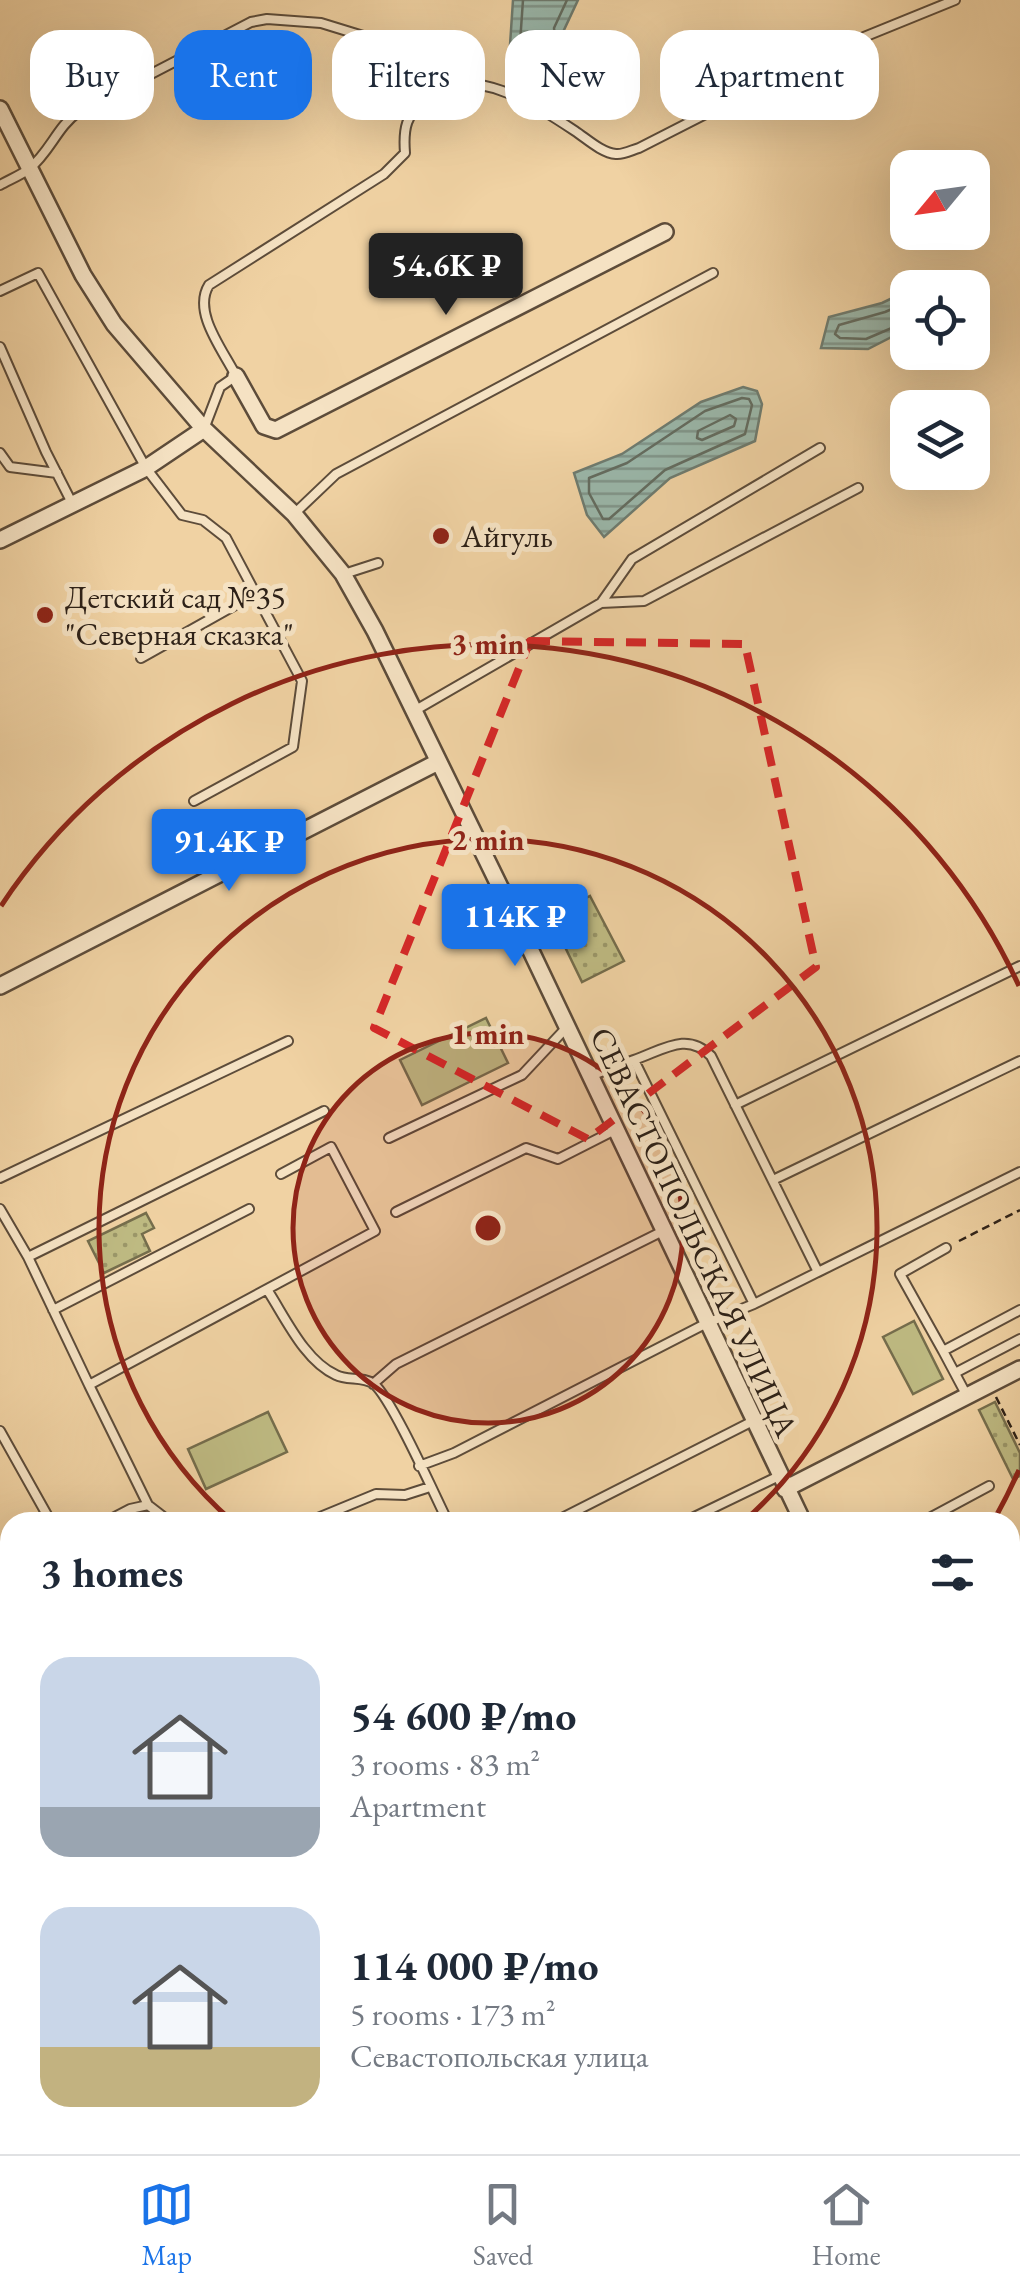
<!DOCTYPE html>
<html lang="en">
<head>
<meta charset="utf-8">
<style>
  body { margin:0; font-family:"EB Garamond",serif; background:#f2f2f3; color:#1f2937; height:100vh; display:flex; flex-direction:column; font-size:38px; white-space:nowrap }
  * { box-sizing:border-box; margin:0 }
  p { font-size:32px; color:#747a83 }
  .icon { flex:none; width:55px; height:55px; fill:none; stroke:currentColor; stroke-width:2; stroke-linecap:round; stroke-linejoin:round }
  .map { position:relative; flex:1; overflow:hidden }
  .side { position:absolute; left:0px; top:1512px; width:1020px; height:642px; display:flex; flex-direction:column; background:#fff; border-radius:30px 30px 0 0; box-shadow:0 10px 40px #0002 }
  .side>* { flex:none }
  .top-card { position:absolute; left:30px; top:30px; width:960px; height:90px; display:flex; gap:20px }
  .needle { width:65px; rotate:241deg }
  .fabs { position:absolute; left:890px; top:150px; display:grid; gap:20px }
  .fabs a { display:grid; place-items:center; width:100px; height:100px; border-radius:20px; background:#fff; box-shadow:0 10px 40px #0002; font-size:50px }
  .price { position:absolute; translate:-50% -85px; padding:0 22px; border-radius:10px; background:#1a73e8; color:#fff; font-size:32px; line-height:65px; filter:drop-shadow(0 2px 5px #0008) }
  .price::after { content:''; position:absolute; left:50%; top:60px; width:30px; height:22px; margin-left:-15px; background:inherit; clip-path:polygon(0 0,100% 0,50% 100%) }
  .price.active { background:#222; color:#fff }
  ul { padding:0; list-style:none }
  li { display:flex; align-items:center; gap:30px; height:250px; padding:0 40px }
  li span { display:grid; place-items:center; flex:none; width:280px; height:200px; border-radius:30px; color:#555 }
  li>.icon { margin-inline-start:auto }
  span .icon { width:120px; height:120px; fill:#fffc; stroke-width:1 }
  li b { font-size:42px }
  h2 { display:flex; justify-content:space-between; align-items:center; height:120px; padding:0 40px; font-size:42px }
  .pill { padding:0 35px; border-radius:30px; background:#fff; box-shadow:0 10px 40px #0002; font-size:35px; line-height:90px }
  .pill.active { background:#1a73e8; color:#fff }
  .tab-bar { display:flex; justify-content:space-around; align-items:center; height:140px; border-top:2px solid #e0e1e3; background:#fff; font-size:28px; color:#747a83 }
  .tab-bar a { display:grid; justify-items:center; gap:5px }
  .tab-bar .active { color:#1a73e8 }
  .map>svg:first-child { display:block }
  .green { fill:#beba82; stroke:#756d4c; stroke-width:2.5 }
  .park { fill:url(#park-dots); stroke:#756d4c; stroke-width:2.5 }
  .water { fill:url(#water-rules); stroke:#6e7b6f; stroke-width:2.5 }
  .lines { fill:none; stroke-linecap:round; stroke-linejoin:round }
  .shore { stroke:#636c60; stroke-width:2.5 }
  .service-casing { stroke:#5d4c3a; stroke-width:12 }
  .minor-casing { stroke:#5d4c3a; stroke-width:20 }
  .path { stroke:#2c2017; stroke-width:2.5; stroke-dasharray:8 5; stroke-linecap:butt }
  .service { stroke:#f5e2c3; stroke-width:8 }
  .minor { stroke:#f5e2c3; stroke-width:15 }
  .marked { fill:none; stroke:#d62828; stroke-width:8; stroke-dasharray:20 12; stroke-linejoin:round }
  .ring { fill:none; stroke:#8f2418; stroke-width:5 }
  .poi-dot { fill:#8f2418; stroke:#f5e2c3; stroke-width:4 }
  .labels { text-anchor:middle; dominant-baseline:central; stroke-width:10; stroke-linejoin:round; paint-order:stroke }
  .poi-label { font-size:32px; fill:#2c2017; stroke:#f5e2c3; text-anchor:start }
  .street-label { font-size:32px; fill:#2c2017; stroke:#f5e2c3 }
  .centre { fill:#8f2418; stroke:#f5e2c3; stroke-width:5 }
  .ring-label { font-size:30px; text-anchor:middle; font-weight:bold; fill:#8f2418; stroke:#f5e2c3; stroke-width:10; stroke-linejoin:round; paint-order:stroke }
</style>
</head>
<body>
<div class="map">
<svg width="1020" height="2154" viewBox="0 0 1020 2154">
  <defs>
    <pattern id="park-dots" width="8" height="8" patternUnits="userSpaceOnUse" patternTransform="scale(2.5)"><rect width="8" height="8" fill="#beba82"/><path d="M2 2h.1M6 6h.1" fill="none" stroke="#9b9769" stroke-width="1.8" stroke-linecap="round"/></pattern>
    <pattern id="water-rules" width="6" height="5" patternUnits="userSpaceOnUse" patternTransform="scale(2.5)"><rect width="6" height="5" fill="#9ab7aa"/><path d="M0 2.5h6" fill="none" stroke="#7e9489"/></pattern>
  </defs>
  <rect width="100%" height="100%" fill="#f0d2a3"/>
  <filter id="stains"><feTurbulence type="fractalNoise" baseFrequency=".002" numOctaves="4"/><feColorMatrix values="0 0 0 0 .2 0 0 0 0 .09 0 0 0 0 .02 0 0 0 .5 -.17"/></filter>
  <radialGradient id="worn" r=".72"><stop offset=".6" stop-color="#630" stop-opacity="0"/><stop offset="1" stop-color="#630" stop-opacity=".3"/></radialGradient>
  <path class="green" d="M486,1018L508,1063L422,1105L400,1060Z
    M914,1321L943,1379L913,1394L883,1337Z
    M268,1412L287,1452L206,1489L188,1449Z"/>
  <path class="park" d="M590,896L624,961L582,982L550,916Z
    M146,1213L154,1228L142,1234L150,1251L104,1273L88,1241Z
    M995,1402L1020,1453V1476L1013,1479L979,1410Z"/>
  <path class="water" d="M513,0H578L564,30L570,56L523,74L510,45Z
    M907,291V329L868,349L821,348L829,317L882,303Z
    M743,387L757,391L762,404L755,441L670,478L604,537L587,515L574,473L622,454L701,402Z
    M1020,2025V2141L1010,2143V2028Z
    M464,2145H917L907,2151L886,2154H441Z"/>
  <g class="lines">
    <path class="shore" d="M523,0L520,43L530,60L556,49L554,28L567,0
      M908,302L885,312L839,325L835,334L840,338L866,339L908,321
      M742,398L749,399L752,405L745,434L665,470L609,519H603L589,493V478L627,463L705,411Z
      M730,415L736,419L734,426L702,440L697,438L698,431Z"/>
    <g class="service-casing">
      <path id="service" d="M0,185C9,180 21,175 29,169C50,152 57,127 78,112L251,22L267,19L321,23L373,39L408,53L445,84
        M0,291L38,273L146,468L182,515L203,520L226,538L302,681L293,747L194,801
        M0,347L46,452L73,505
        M204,429L220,387L236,376C223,350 192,312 209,285L384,174L405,153C403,128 406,115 426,98C469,61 536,105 575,131C587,139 602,153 616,154C623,155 632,150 639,148L827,52L955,0
        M0,453L10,467L57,473
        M294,514L336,474L713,273
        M344,574L378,563
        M601,603L644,601L858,488
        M141,658L255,594
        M414,711L601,603L632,559L820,448
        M634,1060C663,1050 687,1031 711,1056L818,1272L754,1304
        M735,1105L1020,966
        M389,1138L522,1075L567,1027
        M0,1178L288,1041
        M773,1180L1020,1061
        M0,1209L28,1257L324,1111
        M396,1212L526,1148L558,1159L615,1130
        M28,1257L89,1385L375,1231L331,1147L281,1174
        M818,1272L1020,1172
        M268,1291C286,1319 305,1361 336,1375C347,1381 363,1376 374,1384C392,1399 435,1496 448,1522
        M53,1310L249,1209
        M943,1351L900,1274L946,1248
        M955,1373L1020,1339
        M373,1384L396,1364L663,1231
        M89,1385L148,1505L170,1522
        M967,1396L943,1351L1020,1310
        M0,1431L51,1522
        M419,1466L454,1453L707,1323L754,1304L634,1060L590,1076
        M105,1522L130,1509L148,1505
        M308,1522L376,1494L405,1495L430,1487
        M554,1522L753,1421
        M684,1522L779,1476
        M922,1522L989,1486
        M0,1577L10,1572"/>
    </g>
    <g class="minor-casing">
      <path id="minor" d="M0,109L83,275L114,324L204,429L294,514L343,574L375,631L521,930L803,1522
        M236,376L264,426L276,430L665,232
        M0,540L146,468L204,429
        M0,986L438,762
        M785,1489L1020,1369
        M1010,1674H1020
        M0,1690L10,1691
        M1010,1845H1020"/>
    </g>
    <path class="path" d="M959,1241L1020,1210
      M996,1397L1020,1445"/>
    <use href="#service" class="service"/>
    <use href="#minor" class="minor"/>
  </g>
  <path class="marked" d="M530,641L745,644L816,967L588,1139L374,1028Z"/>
  <circle cx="488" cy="1228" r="195" fill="#8f2418" fill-opacity=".12"/>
  <g class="ring">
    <circle cx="488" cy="1228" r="195"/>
    <path d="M233 1522A389 389 0 1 1 743 1522"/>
    <path d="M1019 1470A584 584 0 0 1 994 1520M1 906A584 584 0 0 1 1019 986"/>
  </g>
  <g class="poi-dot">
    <circle cx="441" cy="536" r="10"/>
    <circle cx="45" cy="615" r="10"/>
  </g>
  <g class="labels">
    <g class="poi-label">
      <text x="461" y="536">Айгуль</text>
      <text x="65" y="597">Детский сад №35<tspan x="65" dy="37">"Северная сказка"</tspan></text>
    </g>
    <g class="street-label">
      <text transform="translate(694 1232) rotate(65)">СЕВАСТОПОЛЬСКАЯ УЛИЦА</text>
    </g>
  </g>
  <circle cx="488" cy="1228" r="15" class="centre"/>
  <g class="ring-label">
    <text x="488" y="654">3 min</text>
    <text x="488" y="850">2 min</text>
    <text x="488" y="1044">1 min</text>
  </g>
  <rect width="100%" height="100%" filter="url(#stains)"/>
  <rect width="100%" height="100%" fill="url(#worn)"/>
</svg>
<div class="fabs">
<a><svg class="needle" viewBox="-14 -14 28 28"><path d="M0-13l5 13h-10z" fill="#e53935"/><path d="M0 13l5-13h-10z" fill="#747a83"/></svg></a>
<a><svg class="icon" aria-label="locate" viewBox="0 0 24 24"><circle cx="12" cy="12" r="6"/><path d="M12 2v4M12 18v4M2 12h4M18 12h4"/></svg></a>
<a><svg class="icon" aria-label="layers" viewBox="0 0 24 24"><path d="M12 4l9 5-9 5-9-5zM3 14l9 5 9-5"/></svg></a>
</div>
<b class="price active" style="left:446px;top:318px">54.6K ₽</b>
<b class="price" style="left:229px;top:894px">91.4K ₽</b>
<b class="price" style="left:515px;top:969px">114K ₽</b>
<div class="top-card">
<a class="pill">Buy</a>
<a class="pill active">Rent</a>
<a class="pill">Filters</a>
<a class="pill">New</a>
<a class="pill">Apartment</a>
</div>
<section class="side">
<h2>3 homes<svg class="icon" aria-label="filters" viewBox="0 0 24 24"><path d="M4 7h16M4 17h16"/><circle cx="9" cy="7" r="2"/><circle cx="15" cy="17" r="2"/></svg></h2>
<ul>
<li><span style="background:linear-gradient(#c9d6e8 75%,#9aa5b1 0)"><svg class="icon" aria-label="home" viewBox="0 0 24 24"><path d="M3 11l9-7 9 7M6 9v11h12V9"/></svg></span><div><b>54 600 ₽/mo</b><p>3 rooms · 83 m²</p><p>Apartment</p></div></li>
<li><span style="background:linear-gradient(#c9d6e8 70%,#c2b280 0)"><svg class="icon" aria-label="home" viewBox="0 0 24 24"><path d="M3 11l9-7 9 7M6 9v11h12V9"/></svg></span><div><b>114 000 ₽/mo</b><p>5 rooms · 173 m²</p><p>Севастопольская улица</p></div></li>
</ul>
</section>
</div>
<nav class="tab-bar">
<a class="active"><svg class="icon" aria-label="map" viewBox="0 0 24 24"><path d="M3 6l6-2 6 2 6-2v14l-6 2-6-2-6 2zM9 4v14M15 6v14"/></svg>Map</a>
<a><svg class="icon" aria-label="saved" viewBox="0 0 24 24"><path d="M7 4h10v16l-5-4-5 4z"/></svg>Saved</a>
<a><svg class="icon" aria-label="home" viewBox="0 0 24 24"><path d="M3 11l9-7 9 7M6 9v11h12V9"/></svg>Home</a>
</nav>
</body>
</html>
